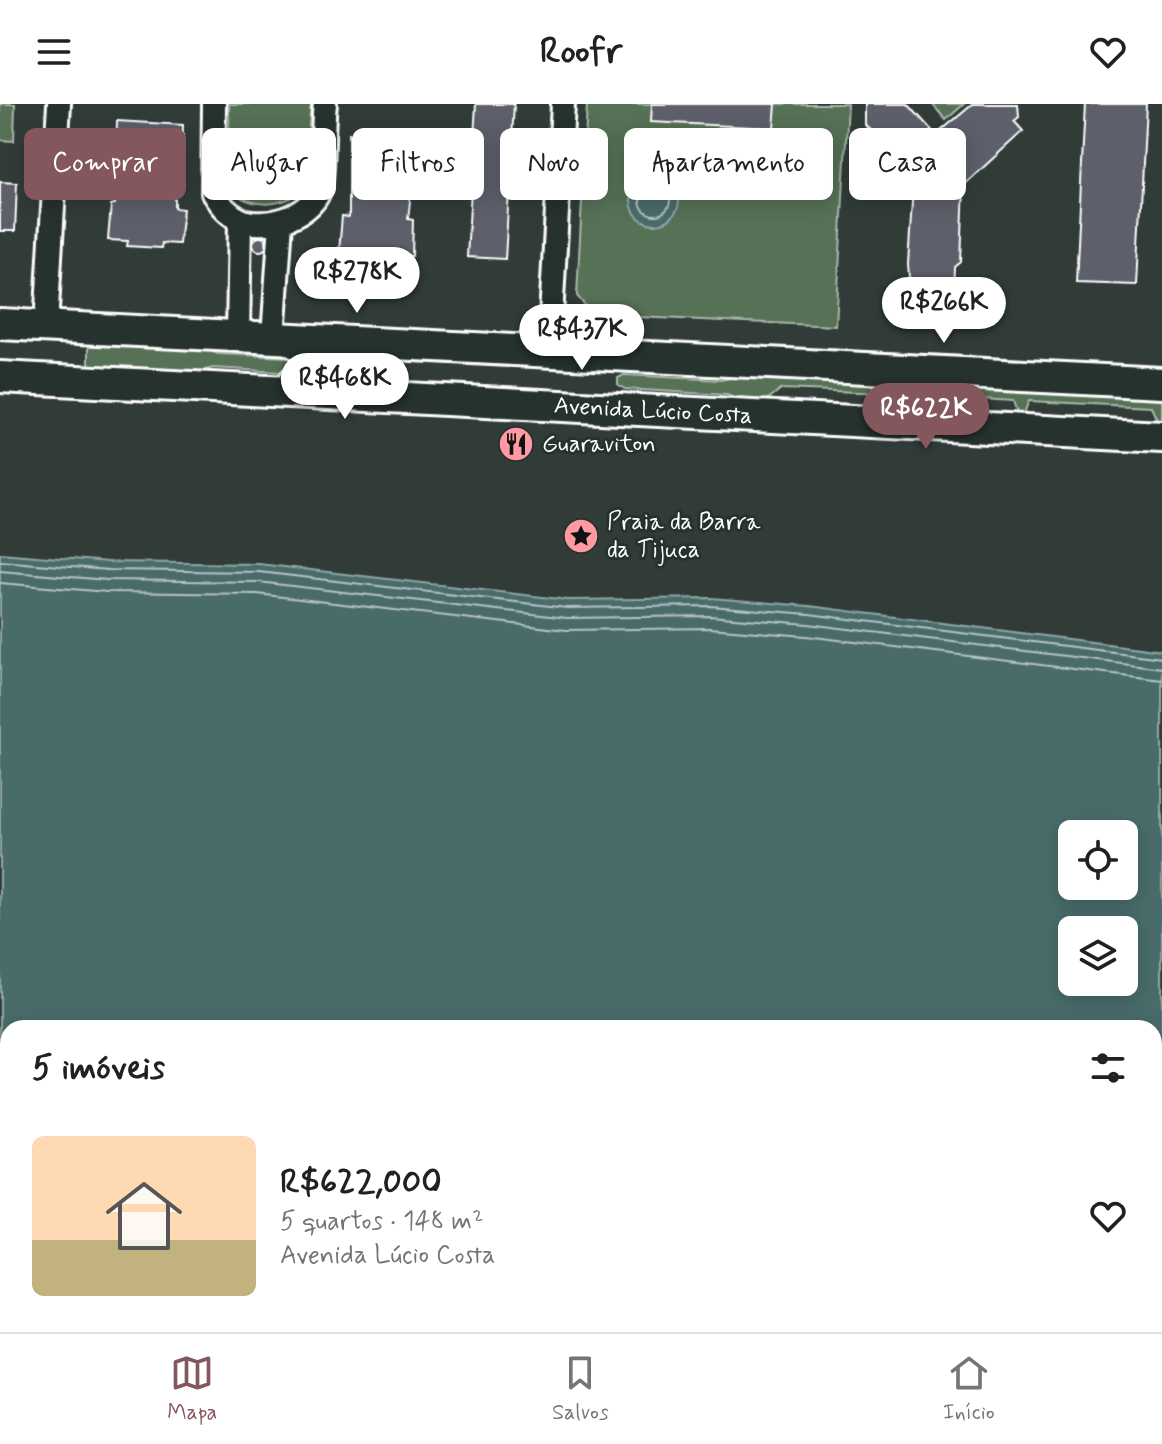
<!DOCTYPE html>
<html lang="pt">
<head>
<meta charset="utf-8">
<style>
  body { margin:0; font-family:Mynerve,sans-serif; background:#f6f6f6; color:#202124; height:100vh; display:flex; flex-direction:column; font-size:30px; white-space:nowrap }
  * { box-sizing:border-box; margin:0 }
  p { font-size:26px; color:#757577 }
  .icon { flex:none; width:44px; height:44px; fill:none; stroke:currentColor; stroke-width:2; stroke-linecap:round; stroke-linejoin:round }
  .map { position:relative; flex:1; overflow:hidden }
  .side { position:absolute; left:0px; top:916px; width:1162px; height:312px; display:flex; flex-direction:column; background:#fff; border-radius:24px 24px 0 0; box-shadow:0 4px 20px #0003 }
  .side>* { flex:none }
  .top-card { position:absolute; left:24px; top:24px; width:1114px; height:72px; display:flex; gap:16px }
  .fabs { position:absolute; left:1058px; top:716px; display:grid; gap:16px }
  .fabs a { display:grid; place-items:center; width:80px; height:80px; border-radius:12px; background:#fff; box-shadow:0 4px 20px #0003; font-size:40px }
  .price { position:absolute; translate:-50% -68px; padding:0 18px; border-radius:28px; background:#fff; color:#222; font-size:26px; line-height:52px; filter:drop-shadow(0 2px 4px #0008) }
  .price::after { content:''; position:absolute; left:50%; top:48px; width:24px; height:18px; margin-left:-12px; background:inherit; clip-path:polygon(0 0,100% 0,50% 100%) }
  .price.active { background:#84575d; color:#fff }
  ul { padding:0; list-style:none }
  li { display:flex; align-items:center; gap:24px; height:200px; padding:0 32px }
  li span { display:grid; place-items:center; flex:none; width:224px; height:160px; border-radius:12px; color:#555 }
  li>.icon { margin-inline-start:auto }
  span .icon { width:96px; height:96px; fill:#fffc; stroke-width:1 }
  li b { font-size:34px }
  h2 { display:flex; justify-content:space-between; align-items:center; height:96px; padding:0 32px; font-size:34px }
  .chip { padding:0 28px; border-radius:12px; background:#fff; box-shadow:0 4px 20px #0003; font-size:28px; line-height:72px }
  .chip.active { background:#84575d; color:#fff }
  header { display:flex; justify-content:space-between; align-items:center; height:104px; padding:0 32px; background:#fff; font-size:36px; font-weight:700 }
  .menu { display:flex; justify-content:space-around; align-items:center; height:112px; border-top:2px solid #e0e0e0; background:#fff; font-size:22px; color:#757577 }
  .menu a { display:grid; justify-items:center; gap:4px }
  .menu .active { color:#84575d }
  .map>svg:first-child { display:block }
  .green { fill:#567157; stroke:#aab8ab; stroke-width:2 }
  .water { fill:#486c6b; stroke:#91a7a6; stroke-width:2; fill-rule:evenodd }
  .lines { fill:none; stroke-linecap:round; stroke-linejoin:round }
  .shore { stroke:#b6c4c4; stroke-width:2 }
  .building { fill:#5d5e6a; stroke:#fff; stroke-width:2 }
  .street-casing { stroke:#fff; stroke-width:28 }
  .secondary-casing { stroke:#fff; stroke-width:36 }
  .street { stroke:#26332d; stroke-width:22 }
  .secondary { stroke:#26332d; stroke-width:30 }
  .labels { text-anchor:middle; dominant-baseline:central; stroke-width:6; stroke-linejoin:round; paint-order:stroke }
  .street-label { font-size:24px; fill:#fff; stroke:#26332d }
  .poi-label { font-size:24px; fill:#fff; stroke:#26332d; text-anchor:start }
</style>
</head>
<body>
<header><svg class="icon" aria-label="menu" viewBox="0 0 24 24"><path d="M4 6h16M4 12h16M4 18h16"/></svg>Roofr<svg class="icon" aria-label="heart" viewBox="0 0 24 24"><path d="M12 20l-8-8c-3-5 5-10 8-4 3-6 11-1 8 4z"/></svg></header>
<div class="map">
<svg width="1162" height="1228" viewBox="0 0 1162 1228">
  <rect width="100%" height="100%" fill="#313c39"/>
  <filter id="ink" filterUnits="userSpaceOnUse"><feTurbulence type="fractalNoise" baseFrequency=".0125" numOctaves="2"/><feDisplacementMap in="SourceGraphic" scale="16" xChannelSelector="R" yChannelSelector="G"/><feConvolveMatrix kernelMatrix="1 2 1 2 8 2 1 2 1" color-interpolation-filters="sRGB"/></filter>
  <g filter="url(#ink)">
    <path class="green" d="M0,0H15L14,37L0,36Z
      M229,0H311L304,72L298,90C276,104 250,103 230,86Z
      M587,0H848L836,222L593,211L577,192Z
      M932,0H964L946,16Z
      M89,235L188,239L218,250L314,254L315,270L213,264L187,271L89,266Z
      M749,270L929,280L927,290L900,289L895,301H889L883,289L781,285L762,300L744,298L727,291L625,285L618,281V274L624,271L721,276Z
      M938,281L1162,291V317L1157,316L1151,303L1029,297L1024,309H1017L1013,297L950,293L943,304H937Z"/>
    <path class="water" d="M692 82a10 10 0 1 1 20 0a10 10 0 1 1-20 0Z
      M631 96a24 24 0 1 1 48 0a24 24 0 1 1-48 0Z
      M0,449L108,458L259,460L568,496L711,494L809,502L1162,547V1228H0ZM1124,730V782H1072V730ZM1124,826V878H1072V826ZM1154,924V1220H8V924Z"/>
    <g class="lines">
      <path class="shore" d="M640 96a15 15 0 1 1 30 0a15 15 0 1 1-30 0Z
        M0,457L108,466L259,468L567,504L710,502L809,510L1162,554
        M0,467L107,476L258,478L567,514L710,512L808,520L1162,564
        M0,479L107,488L257,490L566,526L709,524L806,532L1162,576"/>
    </g>
    <path class="building" d="M476,0H514L505,155L467,153Z
      M652,0H776L774,24L651,18Z
      M865,0H908L936,31L973,0H1018L1019,13L1014,17L1023,27L964,81L961,158L955,163L954,190L910,187L908,160L913,82L877,37V31L865,21Z
      M1085,0H1146L1137,181L1076,179Z
      M117,17L183,21L182,69L175,87V104L183,105L179,140L162,139L161,144L127,142L128,137L108,136L111,101L115,100Z
      M349,30L417,34L408,115L413,116L412,152H392V156L359,154L360,149L339,148L342,112L349,113Z
      M0,78L17,79L15,127H0Z
      M253 140a7 7 0 1 1 14 0a7 7 0 1 1-14 0Z"/>
    <g class="lines">
      <g class="street-casing">
        <path id="street" d="M214,0L213,89C219,99 228,110 239,115C263,127 310,113 319,87C324,73 322,20 325,0
          M46,222L59,0
          M238,231L240,116
          M273,233L281,118
          M549,249L563,0"/>
      </g>
      <g class="secondary-casing">
        <g id="secondary">
          <path d="M0,220L1162,279"/>
          <path d="M294,238L322,249L331,263L329,271L322,276L294,278"/>
          <path id="s1" d="M0,273L1162,333"/>
        </g>
      </g>
      <use href="#street" class="street"/>
      <use href="#secondary" class="secondary"/>
    </g>
  </g>
  <defs>
    <g id="restaurant-disc" transform="scale(1.8)"><circle r="9.5" fill="#ff9aa2" stroke="#26332d"/><path d="M-5-6h1v4h1v-4h1v4h1v-4h1v5L-1.5 .5V6h-2V.5L-5-1ZM5-6V6H3V1.5H1.5Q1.5-4 5-6Z" fill="#111"/></g>
    <g id="sight-disc" transform="scale(1.8)"><circle r="9.5" fill="#ff9aa2" stroke="#26332d"/><path d="M0-6L1.8-2.2L6-1.7L2.9 1.2L3.7 5.4L0 3.3L-3.7 5.4L-2.9 1.2L-6-1.7L-1.8-2.2Z" fill="#111"/></g>
  </defs>
  <g fill-rule="evenodd">
    <use href="#restaurant-disc" x="516" y="340"/>
    <use href="#sight-disc" x="581" y="432"/>
  </g>
  <g class="labels">
    <g class="street-label">
      <text stroke="none"><textPath href="#s1" startOffset="654">Avenida Lúcio Costa</textPath></text>
    </g>
    <g class="poi-label">
      <text x="542" y="340">Guaraviton</text>
      <text x="607" y="418">Praia da Barra<tspan x="607" dy="28">da Tijuca</tspan></text>
    </g>
  </g>
</svg>
<div class="fabs">
<a><svg class="icon" aria-label="locate" viewBox="0 0 24 24"><circle cx="12" cy="12" r="6"/><path d="M12 2v4M12 18v4M2 12h4M18 12h4"/></svg></a>
<a><svg class="icon" aria-label="layers" viewBox="0 0 24 24"><path d="M12 4l9 5-9 5-9-5zM3 14l9 5 9-5"/></svg></a>
</div>
<b class="price" style="left:357px;top:211px">R$278K</b>
<b class="price" style="left:944px;top:241px">R$266K</b>
<b class="price" style="left:582px;top:268px">R$437K</b>
<b class="price" style="left:345px;top:317px">R$468K</b>
<b class="price active" style="left:926px;top:347px">R$622K</b>
<div class="top-card">
<a class="chip active">Comprar</a>
<a class="chip">Alugar</a>
<a class="chip">Filtros</a>
<a class="chip">Novo</a>
<a class="chip">Apartamento</a>
<a class="chip">Casa</a>
</div>
<section class="side">
<h2>5 imóveis<svg class="icon" aria-label="filters" viewBox="0 0 24 24"><path d="M4 7h16M4 17h16"/><circle cx="9" cy="7" r="2"/><circle cx="15" cy="17" r="2"/></svg></h2>
<ul>
<li><span style="background:linear-gradient(#ffd9b3 65%,#c2b280 0)"><svg class="icon" aria-label="home" viewBox="0 0 24 24"><path d="M3 11l9-7 9 7M6 9v11h12V9"/></svg></span><div><b>R$622,000</b><p>5 quartos · 148 m²</p><p>Avenida Lúcio Costa</p></div><svg class="icon" aria-label="heart" viewBox="0 0 24 24"><path d="M12 20l-8-8c-3-5 5-10 8-4 3-6 11-1 8 4z"/></svg></li>
</ul>
</section>
</div>
<nav class="menu">
<a class="active"><svg class="icon" aria-label="map" viewBox="0 0 24 24"><path d="M3 6l6-2 6 2 6-2v14l-6 2-6-2-6 2zM9 4v14M15 6v14"/></svg>Mapa</a>
<a><svg class="icon" aria-label="saved" viewBox="0 0 24 24"><path d="M7 4h10v16l-5-4-5 4z"/></svg>Salvos</a>
<a><svg class="icon" aria-label="home" viewBox="0 0 24 24"><path d="M3 11l9-7 9 7M6 9v11h12V9"/></svg>Início</a>
</nav>
</body>
</html>
